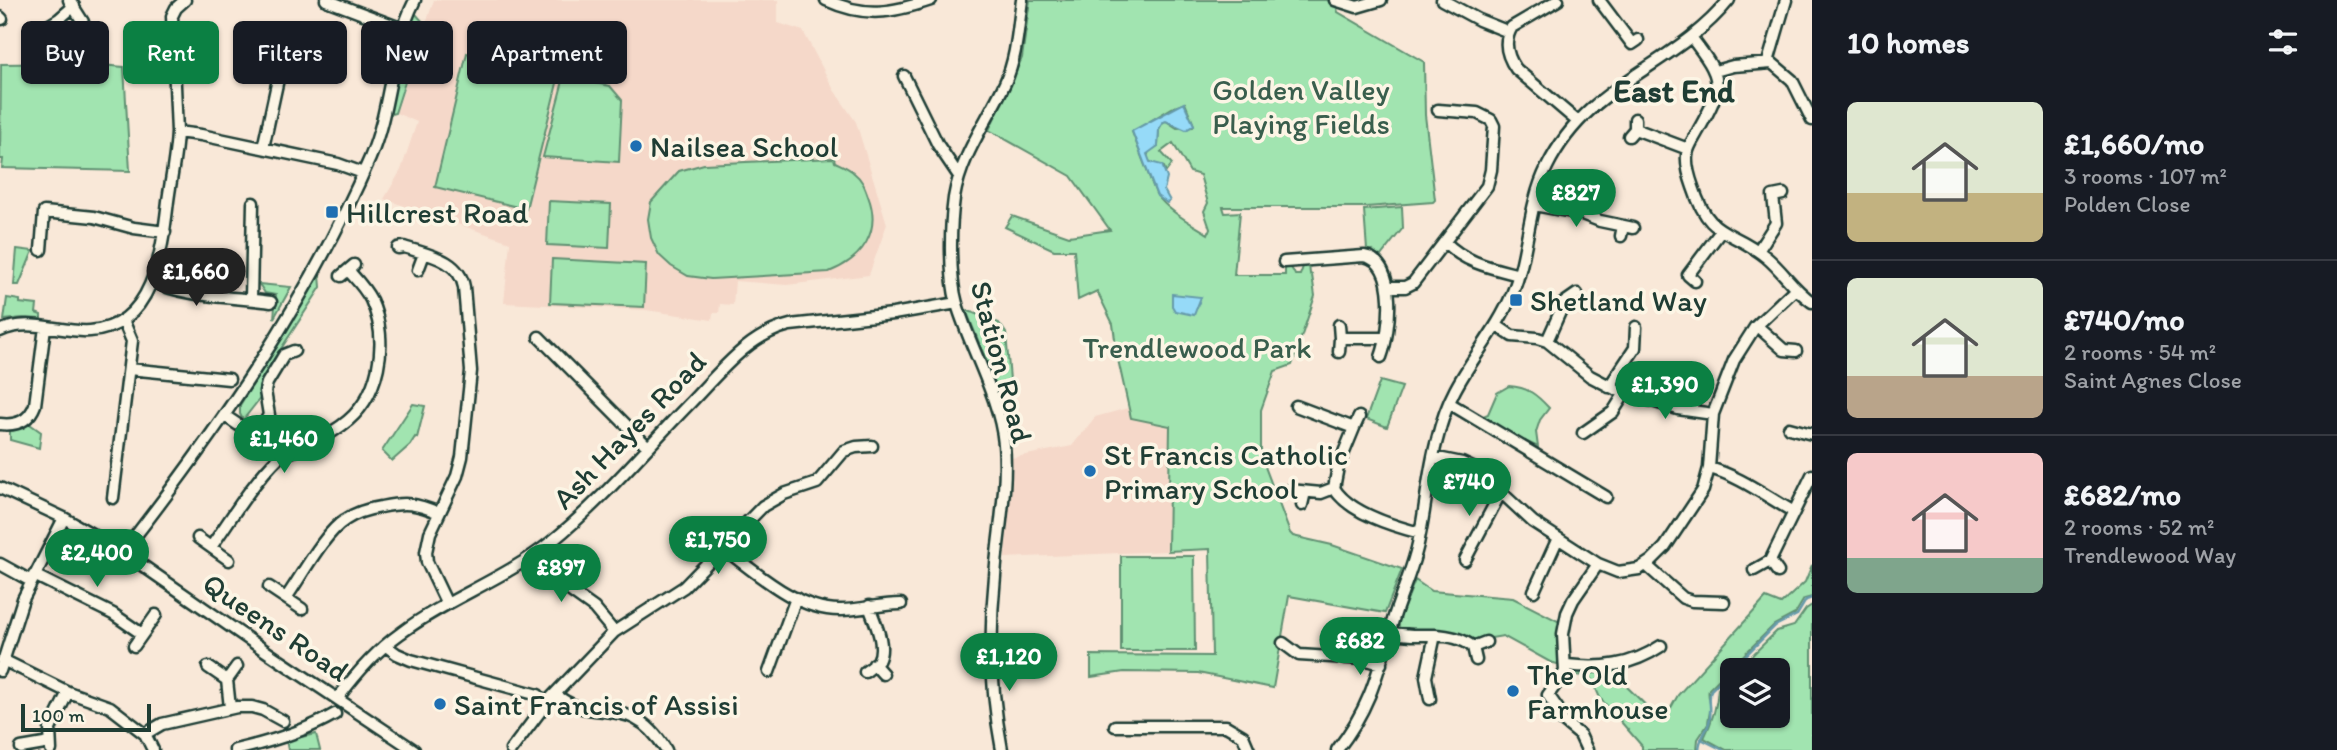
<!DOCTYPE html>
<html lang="en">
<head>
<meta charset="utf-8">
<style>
  body { margin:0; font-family:Itim,sans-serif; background:#20242c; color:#f1f3f6; height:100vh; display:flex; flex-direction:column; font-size:26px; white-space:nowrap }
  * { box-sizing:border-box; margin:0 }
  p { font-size:23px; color:#9ea1a6 }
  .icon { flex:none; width:38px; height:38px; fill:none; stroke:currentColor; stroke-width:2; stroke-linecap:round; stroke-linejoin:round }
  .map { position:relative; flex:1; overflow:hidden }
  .drawer { display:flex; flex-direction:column; background:#171b24; width:525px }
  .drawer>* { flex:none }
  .banner { position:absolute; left:21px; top:21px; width:665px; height:63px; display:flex; gap:14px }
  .buttons { position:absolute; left:1720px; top:658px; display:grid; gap:14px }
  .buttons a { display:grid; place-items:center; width:70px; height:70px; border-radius:10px; background:#171b24; box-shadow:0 2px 5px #0004; font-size:35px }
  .scale { position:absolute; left:21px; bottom:18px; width:130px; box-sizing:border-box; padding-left:7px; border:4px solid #1f3d34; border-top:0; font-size:19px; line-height:24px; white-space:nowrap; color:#1f3d34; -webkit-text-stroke:5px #fcf5e5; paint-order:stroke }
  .price { position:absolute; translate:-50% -60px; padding:0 16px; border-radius:24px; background:#0b8043; color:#fff; font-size:23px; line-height:46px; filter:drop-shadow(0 2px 4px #0008) }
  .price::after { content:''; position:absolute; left:50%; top:42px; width:21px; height:16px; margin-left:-10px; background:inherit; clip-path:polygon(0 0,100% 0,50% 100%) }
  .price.selected { background:#222; color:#fff }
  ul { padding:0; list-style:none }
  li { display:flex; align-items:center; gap:21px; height:175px; padding:0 35px }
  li+li { border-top:2px solid #363941 }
  li span { display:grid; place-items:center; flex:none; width:196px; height:140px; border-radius:10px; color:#555 }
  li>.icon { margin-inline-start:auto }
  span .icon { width:84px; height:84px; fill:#fffc; stroke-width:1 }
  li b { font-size:30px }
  h2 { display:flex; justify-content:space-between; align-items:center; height:84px; padding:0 35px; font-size:30px }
  .pill { padding:0 24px; border-radius:10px; background:#171b24; box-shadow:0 2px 5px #0004; font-size:24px; line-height:63px }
  .pill.selected { background:#0b8043; color:#fff }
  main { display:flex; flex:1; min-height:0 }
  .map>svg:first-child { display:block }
  .built { fill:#f5d8c9 }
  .green { fill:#a1e4b0; stroke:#609072; stroke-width:2; fill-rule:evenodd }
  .water { fill:#96daf8; stroke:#669baa; stroke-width:2 }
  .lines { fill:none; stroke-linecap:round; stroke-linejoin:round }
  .stream { stroke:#669baa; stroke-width:2.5 }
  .minor-casing { stroke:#1f3d34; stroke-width:15 }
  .minor { stroke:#fcf5e5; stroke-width:10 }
  .poi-dot { fill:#1f6fb2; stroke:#fcf5e5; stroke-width:2.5 }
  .labels { text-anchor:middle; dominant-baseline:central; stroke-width:7; stroke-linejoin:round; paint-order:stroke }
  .park-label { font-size:30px; fill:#395e4d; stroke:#fcf5e5 }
  .poi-label { font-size:30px; fill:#1f3d34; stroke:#fcf5e5; text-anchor:start }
  .street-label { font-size:30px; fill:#1f3d34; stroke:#fcf5e5 }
  .neighbourhood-label { font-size:32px; font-weight:bold; fill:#1f3d34; stroke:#fcf5e5 }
</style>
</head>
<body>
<main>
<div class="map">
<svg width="1812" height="750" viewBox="0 0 1812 750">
  <rect width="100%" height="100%" fill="#f9e8d8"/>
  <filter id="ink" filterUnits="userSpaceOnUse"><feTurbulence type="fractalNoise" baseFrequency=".0143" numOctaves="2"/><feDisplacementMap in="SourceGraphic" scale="14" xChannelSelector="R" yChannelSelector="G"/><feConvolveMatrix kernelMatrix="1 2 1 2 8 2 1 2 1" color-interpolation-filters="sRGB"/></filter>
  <g filter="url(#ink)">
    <path class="built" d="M434,0H778V23L803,31L834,90L856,122L887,224L869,275L787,285L735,281L733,305L720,304L719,313H713L712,320L646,310L504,303L510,242L384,199L401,170L417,122L396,113Z
      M1128,408L1131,418L1170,426L1168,551L1005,558L1011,458L1072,446L1095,417Z"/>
    <path class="green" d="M1030,0H1327L1336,5L1338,12L1424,62L1425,115L1435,200L1433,202L1366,207H1223L1225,213L1240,212L1234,275H1285V266C1291,266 1293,270 1295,275H1300L1303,267L1309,264L1310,274L1312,275L1315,296L1292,365L1275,371L1261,410V456L1290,533L1293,536L1332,545L1402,569L1385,613L1289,596L1273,688L1198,673L1124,672L1091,677V655L1212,656L1210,549L1168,551L1170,426L1131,418L1117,355L1113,324L1097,291L1078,300L1074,250H1054L1005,227L1012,216L1069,236L1110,230L1071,176L989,130L1022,58ZM1185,103L1194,125L1193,127L1177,128L1166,121L1163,122L1159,129L1158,146L1149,151L1147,157L1150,162L1164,167L1166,172L1172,164L1161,152L1173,143L1190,172L1200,175L1208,203L1204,211L1210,229L1208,234C1189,222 1168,211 1156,194L1132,132L1172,108Z
      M414,12L424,23L395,113L391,114L389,111C395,77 402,44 414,12Z
      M467,53L559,75L526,209L435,187Z
      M76,63L124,67L130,171L2,168L3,159H0L1,64Z
      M564,77L610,86L622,100L619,162L543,157Z
      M834,158L835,162C841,165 849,168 854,173C862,179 865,187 868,196C882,232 862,259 829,272L711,279L688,276L671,266L659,255L651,238L648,219L651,202L679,171L704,164Z
      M549,201L611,204L609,248L547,245Z
      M1402,207L1403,228L1380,257L1372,250H1367L1364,210Z
      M17,249L33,251L19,285H14Z
      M552,259L646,264L644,307L550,303Z
      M320,275L321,287L264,375L259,387L261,397L243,420L240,414V405Z
      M259,284L291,287L274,318L276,295L265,293Z
      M7,298L20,300V303L37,305L36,313L41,315V319L23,318L4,320Z
      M966,310L999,323L1006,333L1013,415L1011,422L1006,424L1001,398Z
      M1380,381L1402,387L1387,427L1366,419Z
      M1509,386C1528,387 1537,395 1549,408L1540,420L1536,432L1538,447L1499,429L1483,416L1488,414L1497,393Z
      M413,404L425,406L417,438L415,437L410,445L392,461L382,451Z
      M27,422L41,432L39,448L10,440V428Z
      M1121,556H1194L1195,651H1121Z
      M1812,565V597L1804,599L1795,614L1774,625L1709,689C1707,697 1711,701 1710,709C1710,715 1708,718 1708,724L1698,739L1697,750H1642V746L1600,698L1590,675L1568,676V666L1614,669L1622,682L1663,722L1678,695L1766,598L1781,604L1805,582Z
      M1415,580L1431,591L1513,598L1562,623L1561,665L1550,662L1503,636L1473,641L1449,632H1405L1399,628L1398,622Z
      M1812,605V750H1726L1704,738C1712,722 1717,707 1718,689L1732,675V716H1778V670H1737L1777,631L1794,626L1806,609Z
      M316,734L320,750H288L286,740Z"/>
    <path class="water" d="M1184,103L1194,125L1186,130L1166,121L1163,122L1159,129L1158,146L1147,154L1150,162L1162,165L1167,178L1164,190L1170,201L1167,203L1157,196L1132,131Z
      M1172,294L1201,297L1194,315L1175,311L1172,306Z"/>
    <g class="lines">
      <path class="stream" d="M1701,739L1723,750
        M1699,750C1699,738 1706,734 1709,723C1713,711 1707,700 1711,690L1775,626L1797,615L1806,600L1812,598"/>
      <g class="minor-casing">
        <path id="minor" d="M69,0L83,22
          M185,0L176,8L172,16L177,132L201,135L338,164L363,173
          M326,0L403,29
          M826,0C865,18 892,13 931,0
          M1335,0L1357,7L1381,0
          M1442,0L1479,20L1509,32
          M1558,0L1512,27C1503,41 1507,56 1516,69L1577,121
          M1599,0L1632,44L1638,40
          M0,17L2,19
          M43,35V29L59,19L74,6
          M1691,37C1724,80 1724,84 1698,131C1694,139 1688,146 1687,155C1686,166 1689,176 1693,187C1710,240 1729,227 1766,257C1784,272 1792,288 1812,302
          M1768,62L1786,0
          M273,68L288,71
          M1715,71L1733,66L1772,63L1792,80L1812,120
          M904,76L938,145L959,176
          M1635,129L1688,149
          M1629,136L1635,129V119
          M263,148L280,70
          M1534,205L1582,214L1600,221L1633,228
          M1621,236L1623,226
          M1445,242C1465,263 1492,268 1519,275
          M398,248L404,247C428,255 459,259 464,287L471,371L462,457L457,476L430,533L426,552L427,562L447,604
          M41,250L44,212L94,217L134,228L165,232
          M1758,251L1776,223L1773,196L1783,194
          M1284,262L1364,256C1399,262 1390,333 1381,357
          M418,270L424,254
          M341,276L354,265
          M153,281C181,297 237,297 271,302
          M1695,281L1688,275L1721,231
          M1388,287H1405L1413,283L1487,186L1491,170L1494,126L1491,120L1477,113L1438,110
          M251,299L253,203
          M1339,325L1340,338
          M1496,325L1512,336L1537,338L1547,341L1590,376L1617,390L1678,409L1713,414
          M1757,326L1784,350L1796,351
          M0,331C29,317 60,333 90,331C154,327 162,251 168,201C171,178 176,156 177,132
          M539,337L648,447
          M1547,341L1564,303L1577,294
          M1339,352L1340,338H1386
          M129,369L229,379
          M1609,387L1635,348L1636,327
          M1449,403L1606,497
          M1296,406L1354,428L1338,467L1334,488C1349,513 1393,526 1420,533
          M225,416L282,454
          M0,424C17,426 29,421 35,405L45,327
          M1354,428L1359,417
          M1789,428L1812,434
          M1583,433L1613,412L1625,393
          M256,437L269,415L265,391L267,383L284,355L294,351
          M1433,457L1462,463L1477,470L1533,522L1598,564L1618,572L1639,569L1651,561L1665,547L1703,490L1709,468L1713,414L1734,360L1755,327L1795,289
          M1709,468C1738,475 1767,497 1794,512
          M0,488L64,518L123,552L267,652L414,750
          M1290,490L1321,493L1334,488
          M113,498L132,341L123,320
          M1302,505L1305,492
          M198,538L229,560
          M211,547C232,517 252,483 279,457C284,453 288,453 294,451C309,445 327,436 341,426C380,399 390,341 371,300C365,288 356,279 348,270
          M723,548C757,573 797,611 841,610C861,610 880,604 901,604
          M123,552C219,429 308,302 370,158C392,106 389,52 415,0
          M534,555L566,588L594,608L614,632
          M1465,560L1501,492
          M1770,561L1812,475
          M0,564L31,581
          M1646,565L1683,598L1692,601L1724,602
          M1754,570L1770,561L1778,572
          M34,575L113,614L142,634
          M269,587L302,609
          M1534,591L1558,538
          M286,598C301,577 324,533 345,520C356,512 368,509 381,507C406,502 415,503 439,513
          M1390,633L1412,635H1435L1426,677L1430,699
          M1435,635C1449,636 1462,638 1473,647L1476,660
          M1283,643L1299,655L1363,659L1381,664
          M134,646L156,615
          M386,646L397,654L411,660L538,695
          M1473,647L1486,642
          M3,660L68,692L110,707L145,734L153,750
          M874,664L883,674
          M1566,665C1602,669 1631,666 1661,646
          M208,667L227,680L230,708
          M0,671L23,599L64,518
          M769,672L796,598
          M865,672C869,669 875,665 878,661C887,645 874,621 869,606
          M227,680L237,666
          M555,694C593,727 630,690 666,750
          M338,698C355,675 377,650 401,633C448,598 505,579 551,542C602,501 645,449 691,402C720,372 748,335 790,325L893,314L957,303
          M1115,726H1226L1243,736L1249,750
          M145,734L162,724L237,707H252L263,710L283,721
          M21,748L50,743
          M51,750L50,729L68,692
          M235,750C270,742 304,732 335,714
          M511,750L548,701L614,632L684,587L763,506L784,494L817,483L844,451L856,447L872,446
          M1002,750C991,693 989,633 995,576C998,533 1008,488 1004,444C1000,398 970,348 957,304C949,275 950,228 954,198C961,155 987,122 1005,83C1017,57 1018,27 1022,0
          M1337,750C1371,707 1378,672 1393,620C1401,593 1414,567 1419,539C1426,506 1428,472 1437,440C1441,423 1447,405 1455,390C1472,357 1498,329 1512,294C1529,254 1527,207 1547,167C1589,81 1674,68 1729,0
          M1587,750L1580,735L1563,721L1558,709L1548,695L1565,672L1563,634L1567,613L1573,600L1598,564"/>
      </g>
      <use href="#minor" class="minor"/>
    </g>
  </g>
  <g class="poi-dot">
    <circle cx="636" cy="146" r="7"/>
    <rect x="325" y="205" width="14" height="14" rx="3.5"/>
    <rect x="1509" y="293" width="14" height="14" rx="3.5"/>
    <circle cx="1090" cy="471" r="7"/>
    <circle cx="1513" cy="691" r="7"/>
    <circle cx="440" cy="704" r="7"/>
  </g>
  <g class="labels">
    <g class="park-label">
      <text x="1301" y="89">Golden Valley<tspan x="1301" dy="34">Playing Fields</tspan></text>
      <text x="1197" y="347">Trendlewood Park</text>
    </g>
    <g class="poi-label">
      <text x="650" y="146">Nailsea School</text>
      <text x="346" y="212">Hillcrest Road</text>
      <text x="1530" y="300">Shetland Way</text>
      <text x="1104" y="454">St Francis Catholic<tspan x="1104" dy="34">Primary School</tspan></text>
      <text x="1527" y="674">The Old<tspan x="1527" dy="34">Farmhouse</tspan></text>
      <text x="454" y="704">Saint Francis of Assisi</text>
    </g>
    <g class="street-label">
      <text transform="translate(1002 362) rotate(75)">Station Road</text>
      <text transform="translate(629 430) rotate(-46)">Ash Hayes Road</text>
      <text transform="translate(276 627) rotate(34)">Queens Road</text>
    </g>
    <g class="neighbourhood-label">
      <text x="1674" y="91">East End</text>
    </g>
  </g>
</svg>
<div class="buttons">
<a><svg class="icon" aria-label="layers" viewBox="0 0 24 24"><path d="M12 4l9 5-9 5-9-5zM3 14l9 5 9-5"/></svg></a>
</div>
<div class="scale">100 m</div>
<b class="price" style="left:1576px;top:229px">£827</b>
<b class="price selected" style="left:196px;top:308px">£1,660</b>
<b class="price" style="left:1665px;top:421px">£1,390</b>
<b class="price" style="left:284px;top:475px">£1,460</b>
<b class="price" style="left:1469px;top:518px">£740</b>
<b class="price" style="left:718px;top:576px">£1,750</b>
<b class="price" style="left:97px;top:589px">£2,400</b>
<b class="price" style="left:561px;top:604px">£897</b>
<b class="price" style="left:1360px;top:677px">£682</b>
<b class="price" style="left:1009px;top:693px">£1,120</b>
<div class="banner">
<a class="pill">Buy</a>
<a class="pill selected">Rent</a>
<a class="pill">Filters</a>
<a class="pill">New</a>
<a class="pill">Apartment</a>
</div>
</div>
<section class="drawer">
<h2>10 homes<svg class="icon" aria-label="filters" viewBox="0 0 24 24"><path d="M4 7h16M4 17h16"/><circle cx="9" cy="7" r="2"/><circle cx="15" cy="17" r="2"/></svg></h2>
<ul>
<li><span style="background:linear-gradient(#dfe7d0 65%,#c2b280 0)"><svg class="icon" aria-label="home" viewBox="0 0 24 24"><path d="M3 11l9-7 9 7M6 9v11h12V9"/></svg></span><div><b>£1,660/mo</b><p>3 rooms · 107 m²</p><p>Polden Close</p></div></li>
<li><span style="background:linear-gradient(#dfe7d0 70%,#b9a48a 0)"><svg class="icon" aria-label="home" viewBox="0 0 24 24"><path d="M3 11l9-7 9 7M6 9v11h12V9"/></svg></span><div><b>£740/mo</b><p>2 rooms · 54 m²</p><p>Saint Agnes Close</p></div></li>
<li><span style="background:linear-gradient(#f6c9c9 75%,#7fa58c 0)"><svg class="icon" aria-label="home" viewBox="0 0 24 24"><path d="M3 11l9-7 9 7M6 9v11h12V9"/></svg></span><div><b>£682/mo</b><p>2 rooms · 52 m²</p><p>Trendlewood Way</p></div></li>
</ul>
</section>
</main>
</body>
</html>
